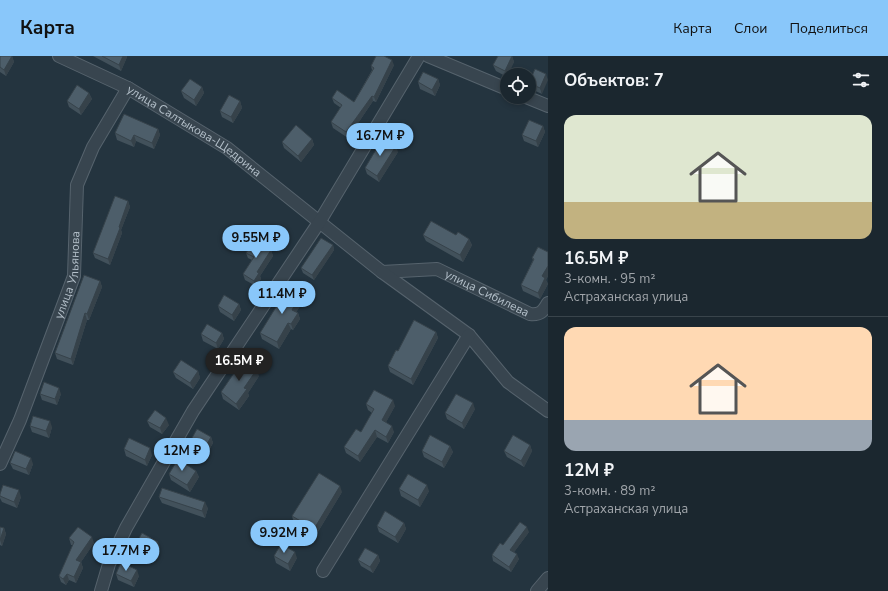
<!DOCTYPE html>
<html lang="ru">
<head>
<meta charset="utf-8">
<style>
  body { margin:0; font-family:"Nunito Sans",sans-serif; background:#242f37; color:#f1f3f6; height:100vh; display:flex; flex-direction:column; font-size:15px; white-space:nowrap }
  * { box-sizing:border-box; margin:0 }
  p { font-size:13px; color:#a0a5aa }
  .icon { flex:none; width:22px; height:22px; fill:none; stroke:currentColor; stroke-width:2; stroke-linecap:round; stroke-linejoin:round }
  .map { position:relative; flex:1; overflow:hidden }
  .side { display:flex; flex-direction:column; background:#1b272f; width:340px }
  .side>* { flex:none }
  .controls { position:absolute; left:500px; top:12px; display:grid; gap:8px }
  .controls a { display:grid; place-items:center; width:36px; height:36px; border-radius:50%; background:#1b272f; box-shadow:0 2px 6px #0003,0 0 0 1px #39444b; font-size:20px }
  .price { position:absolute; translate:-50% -34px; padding:0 9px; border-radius:14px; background:#89c7fa; color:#111; font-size:13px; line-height:26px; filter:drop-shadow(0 1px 2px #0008) }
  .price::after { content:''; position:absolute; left:50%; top:24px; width:12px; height:9px; margin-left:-6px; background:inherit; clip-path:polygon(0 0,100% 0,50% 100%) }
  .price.selected { background:#222; color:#fff }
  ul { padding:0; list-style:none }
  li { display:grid; align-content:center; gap:8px; height:212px; padding:0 16px }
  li+li { border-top:1px solid #39444b }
  li span { display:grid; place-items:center; height:124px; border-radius:12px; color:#555 }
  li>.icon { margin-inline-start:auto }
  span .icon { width:72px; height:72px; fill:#fffc; stroke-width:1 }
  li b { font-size:17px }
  h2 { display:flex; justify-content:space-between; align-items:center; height:48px; padding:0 16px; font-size:17px }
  header { display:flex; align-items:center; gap:24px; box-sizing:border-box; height:56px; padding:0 20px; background:#89c7fa; color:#111 }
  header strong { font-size:19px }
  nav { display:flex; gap:22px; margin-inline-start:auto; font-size:14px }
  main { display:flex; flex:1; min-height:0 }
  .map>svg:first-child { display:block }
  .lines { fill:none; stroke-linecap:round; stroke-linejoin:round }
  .street-casing { stroke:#56636d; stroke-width:14 }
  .street { stroke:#38454f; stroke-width:12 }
  .wall { fill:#42515b }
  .shaded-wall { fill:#36424a }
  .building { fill:#4d5e6a; stroke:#36424a }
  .labels { text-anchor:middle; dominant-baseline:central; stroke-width:3.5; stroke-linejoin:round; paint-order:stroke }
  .street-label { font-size:12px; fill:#b4c0ca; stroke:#1d2a34 }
</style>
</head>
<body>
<header>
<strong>Карта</strong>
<nav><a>Карта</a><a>Слои</a><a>Поделиться</a></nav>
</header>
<main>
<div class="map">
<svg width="548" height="535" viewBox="0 0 548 535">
  <rect width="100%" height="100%" fill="#24343f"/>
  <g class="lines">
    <g class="street-casing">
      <g id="street">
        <path id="s1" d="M59,0L128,32L227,92L382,216L437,213L530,258C540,259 543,256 548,247"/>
        <path d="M428,0L507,33"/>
        <path d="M526,41L548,50"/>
        <path d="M382,216L469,279L508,326L548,355"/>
        <path id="s2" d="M0,408L20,364L74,220L77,129L93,91L128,32"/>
        <path d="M323,515L469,279"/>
        <path d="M101,535L109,508L126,472L193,355L320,165L419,0"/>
        <path d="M537,535L548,522"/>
      </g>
    </g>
    <use href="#street" class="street"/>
  </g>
  <path class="wall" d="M0,0H12L14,6L6,20L0,16Z
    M93,0H127V1L121,15Z
    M512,0L514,6L507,19V21L496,15L493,9Z
    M394,9L376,46L373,45L348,82L333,72L331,66L341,52L334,47L332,42L354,46L372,14L371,10Z
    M535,13L542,38L531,33L529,27Z
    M438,23L440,29L435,40L420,33L418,26Z
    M202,31L204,37L196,50L184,42L181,35Z
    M89,37L92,43L81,59L69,51L67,45Z
    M240,45L242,52L233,67L222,61L220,55Z
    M543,70L545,76L538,91L524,85L522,79Z
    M158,73L160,79L154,93L136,85L134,91L117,84L115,77Z
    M312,83L314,89L301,106L284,92L282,86Z
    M398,96L379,126L367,118L365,112Z
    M128,145L130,151L121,174L122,177L110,209L95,202L93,197Z
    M423,179H456L469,183L472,189L463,206L426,185Z
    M333,189L334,194L314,224L303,217L301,212Z
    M271,194L273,200L260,220L261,223L256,230L245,224L243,218L252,204L248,202L246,197Z
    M548,196V220L546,224L548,228L540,243L523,235L521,229L533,204L532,202Z
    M100,225L102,231L89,264H87L73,309L57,303L55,297Z
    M304,244L296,256L298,257L300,263L293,274L291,273L279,293L262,283L260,277Z
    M239,248L241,254L234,265L220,256L218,250Z
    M436,276L438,282L413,329L390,316L388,310L398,295Z
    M222,277L224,283L218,293L203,285L201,278Z
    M198,315L200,322L193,333L176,322L173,316Z
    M259,320L248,337L249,340L239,354L223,343L221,336Z
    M40,338H61L57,349L42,344Z
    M366,348L395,350L386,366L394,376L388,387L377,381L360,406L346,397L344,391L361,376L372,357L368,354Z
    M475,353L464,373L447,363L445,357Z
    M147,365L169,369L162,378L150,371Z
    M30,370L52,371L49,382L32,376Z
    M211,381L213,387L204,403L190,395L188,389Z
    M530,389L532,395L524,411L507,401L504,395Z
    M450,390L453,396L444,412L424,401L422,395Z
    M124,393L152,399L147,410L126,400Z
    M10,407L33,408L29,419L13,413Z
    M196,415L199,421L190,436L171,424L169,418Z
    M399,433L429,435L420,451L401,440Z
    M342,436L316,479L294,467L292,460Z
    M0,438L21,441L17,452L2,446L0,442Z
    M159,441L208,452L205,462L162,447Z
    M404,467L406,473L398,487L379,476L377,470Z
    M0,471L4,472L6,478L2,490L0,489Z
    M529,476L514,496L519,503L511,516L493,505L492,499L503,489Z
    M69,482L94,487L81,506L83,512L76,527L69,524L66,529L61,526L59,520L73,489H71Z
    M134,491L160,492L152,506L136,497Z
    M378,499L380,505L373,517L361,510L358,504Z
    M274,500L297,502L290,515L276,507Z
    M116,518L139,520L134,531L118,524Z"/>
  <path class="shaded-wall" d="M12,0L14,6L6,20L4,14Z
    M123,0H127V1L121,15L119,9Z
    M512,0L514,6L508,19H507V20L505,15Z
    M392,4L394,9L376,46L374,41Z
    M546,18L548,24L542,38L540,32Z
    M438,23L440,29L435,40L432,34Z
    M202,31L204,37L196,50L194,44Z
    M89,37L92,43L81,59L79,53Z
    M372,40L373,45L348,82L346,76Z
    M240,45L242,52L233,67L231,61Z
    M543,70L545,76L538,91L536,85Z
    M158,73L160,79L154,93L152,87Z
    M134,79L136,85L134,91L131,85Z
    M312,83L314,89L301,106L298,100Z
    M396,90L398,96L379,126L377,120Z
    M128,145L130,151L121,174L122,177L110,209L108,203L119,171Z
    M469,183L472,189L463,206L460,199Z
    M333,189L334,194L314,224L312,219Z
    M271,194L273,200L260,220L261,223L256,230L254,225L257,216Z
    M548,210V220L546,224L548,228L540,243L538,237L542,220Z
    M100,225L102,231L89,264L87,258Z
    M301,238L304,244L294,260L292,254Z
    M239,248L241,254L234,265L232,259Z
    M85,257L87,264L73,309L71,303Z
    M298,257L300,263L293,274L291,268Z
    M288,267L291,273L279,293L277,286Z
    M436,276L438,282L413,329L411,323Z
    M222,277L224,283L218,293L216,287Z
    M257,313L259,320L248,337L249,340L239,354L236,348L244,332Z
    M198,315L200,322L193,333L190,327Z
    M59,332L61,338L57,349L55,343Z
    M393,344L395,350L384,370L382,364Z
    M473,347L475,353L464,373L462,367Z
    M166,362L169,369L162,378L160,372Z
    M50,365L52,371L49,382L46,375Z
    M392,370L394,376L388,387L386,381Z
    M375,374L377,381L360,406L358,400Z
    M211,381L213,387L204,403L202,397Z
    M530,389L532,395L524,411L521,405Z
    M450,390L453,396L444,412L442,406Z
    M150,392L152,399L147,410L145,404Z
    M31,402L33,408L29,419L26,413Z
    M196,415L199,421L190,436L187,429Z
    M427,429L429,435L420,451L418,444Z
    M340,430L342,436L316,479L314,473Z
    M19,434L21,441L17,452L14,446Z
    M205,446L208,452L205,462L202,455Z
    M404,467L406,473L398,487L395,481Z
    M527,471L529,476L512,499L510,494Z
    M4,472L6,478L2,490L0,484Z
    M92,481L94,487L81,506L83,512L76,527L74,521L76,504Z
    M158,486L160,492L152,506L149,500Z
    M295,496L297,502L290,515L288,508Z
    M517,498L519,503L511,516L509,511Z
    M378,499L380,505L373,517L370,511Z
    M137,514L139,520L134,531L131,525Z
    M67,518L69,524L66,529L63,523Z"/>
  <path class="building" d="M0,0H12L4,14L0,11Z
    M102,0H123L119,9Z
    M376,0H384L392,4L374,41L372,40L346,76L331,66L342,49L332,42L337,34L354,46L374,12L371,10Z
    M498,0H512L505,15L493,9Z
    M535,13L546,18L540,32L529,27Z
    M423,16L438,23L432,34L418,26Z
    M190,23L202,31L194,44L181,35Z
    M77,29L89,37L79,53L67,45Z
    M229,39L240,45L231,61L220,55Z
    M124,58L158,73L152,87L134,79L131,85L115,77Z
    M529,64L543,70L536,85L522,79Z
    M296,69L312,83L298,100L282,86Z
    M383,82L396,90L377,120L365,112Z
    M115,140L128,145L119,171L120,172L108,203L93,197Z
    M431,165L456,179L458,176L469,183L460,199L423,179Z
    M321,182L333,189L312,219L301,212Z
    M255,184L271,194L257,216L259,217L254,225L243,218L254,201L246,197Z
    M538,191L548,196V210L542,220L545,222L538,237L521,229L534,203L532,202Z
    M84,219L100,225L87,258L85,257L71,303L55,297Z
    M289,230L301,238L292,254L298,257L291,268L288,267L277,286L260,277Z
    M224,239L239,248L232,259L218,250Z
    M414,264L436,276L411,323L388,310L396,294L398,295Z
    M207,268L222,277L216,287L201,278Z
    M181,304L198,315L190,327L173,316Z
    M243,304L257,313L244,332L247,333L236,348L221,336Z
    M44,326L59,332L55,343L40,338Z
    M374,334L393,344L382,364L392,370L386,381L375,374L358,400L344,391L356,373L361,376L374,353L366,348Z
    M456,338L473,347L462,367L445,357Z
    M155,354L166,362L160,372L147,365Z
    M33,360L50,365L46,375L30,370Z
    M197,373L211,381L202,397L188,389Z
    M430,379L450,390L442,406L422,395Z
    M513,379L530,389L521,405L504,395Z
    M129,382L150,392L145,404L124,393Z
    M15,395L31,402L26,413L10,407Z
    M178,403L196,415L187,429L169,418Z
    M319,417L340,430L314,473L292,460Z
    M408,418L427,429L418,444L399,433Z
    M3,429L19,434L14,446L0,440V438Z
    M162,432L205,446L202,455L159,441Z
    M385,455L404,467L395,481L377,470Z
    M520,466L527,471L510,494L517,498L509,511L492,499L500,487L503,489Z
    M0,471L4,472L0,484Z
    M78,471L92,481L76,504L81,506L74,521L67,518L63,523L59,520L74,486L69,482Z
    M142,477L158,486L149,500L134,491Z
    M281,488L295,496L288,508L274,500Z
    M365,492L378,499L370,511L358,504Z
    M121,506L137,514L131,525L116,518Z"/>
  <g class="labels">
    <g class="street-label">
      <text stroke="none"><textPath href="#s1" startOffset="155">улица Салтыкова-Щедрина</textPath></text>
      <text stroke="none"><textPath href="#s2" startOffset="202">улица Ульянова</textPath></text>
      <text stroke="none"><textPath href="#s1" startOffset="501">улица Сибилева</textPath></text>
    </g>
  </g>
</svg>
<div class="controls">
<a><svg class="icon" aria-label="locate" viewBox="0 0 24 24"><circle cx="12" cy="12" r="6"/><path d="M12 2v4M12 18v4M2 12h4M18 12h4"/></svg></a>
</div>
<b class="price" style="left:380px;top:101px">16.7M ₽</b>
<b class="price" style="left:256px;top:203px">9.55M ₽</b>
<b class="price" style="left:282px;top:259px">11.4M ₽</b>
<b class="price selected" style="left:239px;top:326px">16.5M ₽</b>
<b class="price" style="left:182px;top:416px">12M ₽</b>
<b class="price" style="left:284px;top:498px">9.92M ₽</b>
<b class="price" style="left:126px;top:516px">17.7M ₽</b>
</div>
<section class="side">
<h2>Объектов: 7<svg class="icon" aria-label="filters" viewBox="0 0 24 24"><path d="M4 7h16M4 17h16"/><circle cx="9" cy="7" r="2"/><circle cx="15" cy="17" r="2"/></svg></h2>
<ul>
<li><span style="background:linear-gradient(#dfe7d0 70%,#c2b280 0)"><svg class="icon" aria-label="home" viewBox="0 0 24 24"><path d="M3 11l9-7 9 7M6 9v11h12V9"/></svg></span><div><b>16.5M ₽</b><p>3-комн. · 95 m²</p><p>Астраханская улица</p></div></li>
<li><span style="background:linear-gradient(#ffd9b3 75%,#9aa5b1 0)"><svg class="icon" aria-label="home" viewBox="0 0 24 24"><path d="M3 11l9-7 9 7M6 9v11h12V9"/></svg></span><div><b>12M ₽</b><p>3-комн. · 89 m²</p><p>Астраханская улица</p></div></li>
</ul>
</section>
</main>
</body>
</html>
